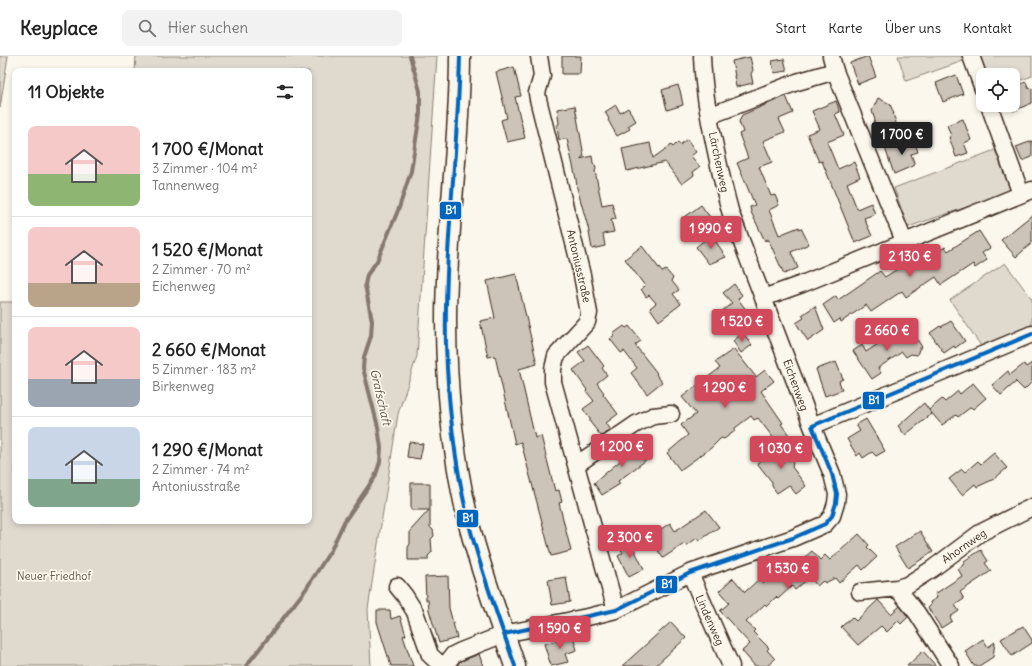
<!DOCTYPE html>
<html lang="de">
<head>
<meta charset="utf-8">
<style>
  body { margin:0; font-family:Delius,sans-serif; background:#f2f2f2; color:#222; height:100vh; display:flex; flex-direction:column; font-size:15px; white-space:nowrap }
  * { box-sizing:border-box; margin:0 }
  p { font-size:13px; color:#767676 }
  .icon { flex:none; width:22px; height:22px; fill:none; stroke:currentColor; stroke-width:2; stroke-linecap:round; stroke-linejoin:round }
  .map { position:relative; flex:1; overflow:hidden }
  .side { position:absolute; left:12px; top:12px; width:300px; height:456px; display:flex; flex-direction:column; background:#fff; border-radius:8px; box-shadow:0 2px 6px #0003 }
  .side>* { flex:none }
  .controls { position:absolute; left:976px; top:12px; display:grid; gap:8px }
  .controls a { display:grid; place-items:center; width:44px; height:44px; border-radius:8px; background:#fff; box-shadow:0 2px 6px #0003; font-size:20px }
  .price { position:absolute; translate:-50% -34px; padding:0 9px; border-radius:4px; background:#d1495b; color:#fff; font-size:13px; line-height:26px; filter:drop-shadow(0 1px 2px #0008) }
  .price::after { content:''; position:absolute; left:50%; top:24px; width:12px; height:9px; margin-left:-6px; background:inherit; clip-path:polygon(0 0,100% 0,50% 100%) }
  .price.selected { background:#222; color:#fff }
  ul { padding:0; list-style:none }
  li { display:flex; align-items:center; gap:12px; height:100px; padding:0 16px }
  li+li { border-top:1px solid #e0e0e0 }
  li span { display:grid; place-items:center; flex:none; width:112px; height:80px; border-radius:8px; color:#555 }
  li>.icon { margin-inline-start:auto }
  span .icon { width:48px; height:48px; fill:#fffc; stroke-width:1 }
  li b { font-size:17px }
  h2 { display:flex; justify-content:space-between; align-items:center; height:48px; padding:0 16px; font-size:17px }
  header { display:flex; align-items:center; gap:24px; box-sizing:border-box; height:56px; padding:0 20px; background:#fff; border-bottom:1px solid #e0e0e0 }
  header strong { font-size:19px }
  nav { display:flex; gap:22px; margin-inline-start:auto; font-size:14px }
  .search { width:280px; height:36px; background:#f2f2f2; display:flex; align-items:center; gap:10px; box-sizing:border-box; padding:0 14px; border-radius:8px; color:#767676; font-size:15px }
  .map>svg:first-child { display:block }
  .green { fill:#dfd9ce; stroke:#8d8276 }
  .lines { fill:none; stroke-linecap:round; stroke-linejoin:round }
  .stream { stroke:#85796d; stroke-width:4 }
  .building { fill:#ccc4b9; stroke:#3b2a1e }
  .minor-casing { stroke:#3b2a1e; stroke-width:19 }
  .tertiary-casing { stroke:#3b2a1e; stroke-width:23 }
  .minor { stroke:#fbf7ec; stroke-width:16 }
  .tertiary { stroke:#fbf7ec; stroke-width:20 }
  .bus-1-casing { stroke:#fbf7ec; stroke-width:7 }
  .bus-1 { stroke:#0065bd; stroke-width:4 }
  .labels { text-anchor:middle; dominant-baseline:central; stroke-width:3.5; stroke-linejoin:round; paint-order:stroke }
  .street-label { font-size:11px; fill:#3b2a1e; stroke:#fbf7ec }
  .park-label { font-size:11px; fill:#64564a; stroke:#fbf7ec }
  .water-label { font-size:12px; font-style:italic; fill:#605246; stroke:#fbf7ec }
  .line-badge { stroke:#fbf7ec; stroke-width:1.5 }
  .badge-label { font-size:11px; text-anchor:middle; font-weight:bold; fill:#fff }
</style>
</head>
<body>
<header>
<strong>Keyplace</strong>
<div class="search"><svg class="icon" aria-label="search" viewBox="0 0 24 24"><circle cx="10" cy="10" r="6"/><path d="M15 15l6 6"/></svg>Hier suchen</div>
<nav><a>Start</a><a>Karte</a><a>Über uns</a><a>Kontakt</a></nav>
</header>
<div class="map">
<svg width="1032" height="610" viewBox="0 0 1032 610">
  <rect width="100%" height="100%" fill="#fbf7ec"/>
  <filter id="ink" filterUnits="userSpaceOnUse"><feTurbulence type="fractalNoise" baseFrequency=".025" numOctaves="2"/><feDisplacementMap in="SourceGraphic" scale="8" xChannelSelector="R" yChannelSelector="G"/><feConvolveMatrix kernelMatrix="1 2 1 2 8 2 1 2 1" color-interpolation-filters="sRGB"/></filter>
  <g filter="url(#ink)">
    <path class="green" d="M0,0H8L0,52Z
      M136,0H437L417,300L398,358L368,553L371,610H0V246H15V465H309V15H135Z
      M898,0H961L966,4L906,25Z
      M978,0H1032V20L1013,27V19H985Z
      M995,94L1011,136L908,171L894,132Z
      M1005,207L1032,243V269L981,290L950,244Z"/>
    <g class="lines">
      <path class="stream" d="M246,610L306,533L331,494L344,466L375,421L380,406L381,392L378,371L363,312L364,301L371,280L372,265L365,229L367,219L377,205L399,152L411,115L420,58V35L410,0"/>
    </g>
    <path class="building" d="M562,0H581L580,18H562Z
      M868,0L876,21L858,28L850,7Z
      M750,1L753,14L751,18L753,27L736,31L734,20H735L732,5Z
      M784,3L787,15L774,17L772,5Z
      M514,11L521,40L515,41L525,82L507,86L501,64L507,62L496,16Z
      M956,19L963,38L943,46L936,27Z
      M1026,26L1029,33L1032,32V47L1013,55V31Z
      M678,29L679,33L680,34L683,49L667,54L662,34Z
      M786,40L793,57L779,63L785,76L763,85L772,106L759,111L771,140L775,139L779,149L769,154L779,179L799,171V173L801,172L809,188L791,196L798,212L784,218L768,183L765,185L751,156L750,151L755,149L737,107L748,102L739,78L743,76L739,66L742,59Z
      M878,42L890,48L894,58H893L896,66L890,79L877,73L874,66L875,64L872,55Z
      M836,45L840,56L835,58L844,79L827,86L838,113L854,106L860,121L847,127L857,153L871,147L875,158L864,162L872,180L855,187L822,105L819,106L807,78L820,73L812,55Z
      M616,49L620,57L628,52L636,65L628,70L630,73L617,80L608,64L609,63L605,56Z
      M575,50L584,100L580,103L592,100L593,107L595,109L596,113L595,115L602,149L612,147L616,163L611,164L614,176L603,178L605,190L592,193L588,171L577,132L576,123L567,83L559,84L557,70L559,67L557,53Z
      M963,63L971,84L964,87L968,97L956,101L949,81L951,80L947,69Z
      M687,83L696,96L691,100L700,111L693,116L694,119L682,128L665,106L627,115L622,93L650,87L653,102L671,89L673,91L678,86L680,89Z
      M906,84L907,87L914,84L918,96L911,98L915,109L894,118L885,92Z
      M1032,85V101L1022,105L1016,91Z
      M701,149L715,168L699,180L685,161Z
      M1032,159V187L1016,201L1001,184Z
      M979,175L990,192L982,197L987,204L975,212L973,208L941,229L936,221L906,241L902,235L871,256L866,249L841,266L840,263L834,267L823,249L836,240L838,244L880,215L885,221L916,201L920,207L945,191L948,195Z
      M711,179L723,196H722L726,201L709,208L696,191Z
      M642,190L662,216L666,214L673,222L671,224L679,234L673,238L681,248L659,265L650,252L656,247L649,239L646,241L641,233L645,230L625,203Z
      M516,218L537,308L519,313L535,382L541,380L555,435L559,434L562,446L559,447L571,495L551,500L521,386L515,388L495,300L488,301L480,265L495,262L487,225Z
      M734,228L742,239L738,243L752,262L736,274L722,255L732,247L723,237Z
      M815,250L824,274L808,285L796,267L804,262L802,259Z
      M951,265L965,285L955,292L954,290L944,297L930,277L940,270L941,271Z
      M624,270L626,272L629,270L641,285L635,289L657,317L656,318L662,326L647,338L631,317L637,312L624,295L621,297L610,283L615,280L613,278Z
      M911,274L922,291L919,293L917,299L911,298L906,301L902,296L878,312L881,317L872,323L853,295L862,289L866,296L896,276L900,282Z
      M743,277L752,289L741,297L733,285Z
      M588,289L604,310L602,312L607,319L597,327L604,337L603,338L618,358L606,367L611,374L601,380L590,366V363L583,353L594,345L586,335L587,334L573,314L585,305L578,296Z
      M734,293L756,321L765,314L774,325L761,335L783,367L781,368L789,379L778,388L758,362L754,364L751,360L735,372V375L724,383L721,382L711,392L680,414L667,397L688,379L681,369L696,358L682,341L720,312L715,306Z
      M836,306L843,323L839,325L842,334L825,340L816,313Z
      M1032,307V326L1024,334L1015,325L1016,326L1001,339L992,329L1008,315L1010,319L1024,308L1026,311Z
      M973,327L986,342L973,353L971,351L958,361L956,359L942,369L929,354L942,343L945,346L958,335L960,338Z
      M924,347L932,358L905,379L898,370Z
      M866,363L885,395L876,400L872,396L863,402L860,397L857,400L847,383L860,375L856,369Z
      M409,386L423,388L420,403L407,401Z
      M640,387L650,400L645,404V405L618,425L620,428L602,439L594,427L621,404L618,400L624,395L623,394L632,388L635,392Z
      M782,388L794,403L792,411L806,430L796,438L789,429L777,437L772,430V426L757,407Z
      M994,397L1007,412L994,423L977,431L975,428L962,439L949,423L962,413L965,416L978,405L981,408Z
      M411,427H430V471L433,474L434,480L431,483L432,496L428,500V504H408V491L410,488V475L429,454H411Z
      M706,454L719,471L699,485L697,482L686,490L684,488L663,502L649,481L670,467L675,475Z
      M920,475L933,496L908,512L895,491Z
      M859,478L869,489L867,491L877,501L863,514L859,509L839,527L835,522L825,527L823,525L817,530L810,521L795,534L792,530L778,543L776,541L767,550L765,548L746,566L755,574L753,576L769,592L767,594L775,603L767,610H755L742,595L750,588L720,555L729,547L719,535L733,522L745,536L759,523L763,527L777,514L780,518L794,505L797,508L812,495L820,504L825,499L830,504Z
      M629,483L644,513L629,521L618,500L623,497L618,489Z
      M981,494L988,505L985,507L991,515L960,536L964,543L955,549L959,555L950,561L952,565L941,572L928,552L931,549L930,546L937,542L935,538L962,520L958,513L963,509L964,505Z
      M448,520L449,552L457,582L439,587L429,554L428,544H426L425,521Z
      M566,521L570,546L552,549L548,524Z
      M878,544L891,558L900,550L908,561L901,568L898,565L887,576L881,570L858,589L841,571L852,561L856,565Z
      M377,554H390L391,563L400,560L406,579L403,580L413,610H391L377,566Z
      M671,566L686,582L655,610H622Z
      M1023,570L1032,584V587L1012,600L1001,583Z
      M573,580L577,594L565,598L568,606L551,610L544,588Z
      M983,583L988,591L995,586L993,601L979,610H974L965,595Z
      M923,595L936,610H907Z
      M479,598L483,610H457L459,606Z"/>
    <g class="lines">
      <g class="minor-casing">
        <path id="minor" d="M539,0L542,20L537,37L538,43L582,219L589,257L587,266L556,300L553,313V326L616,554
          M831,0L835,15L904,185
          M971,0L983,33
          M989,49L1021,138
          M709,60L797,26L835,15
          M763,242L802,228L1032,134
          M812,370L1032,278
          M576,409L636,368L653,360L671,358
          M690,517L731,610
          M397,530L405,540L415,556L430,599L442,610
          M860,536L897,532
          M445,610L453,599L461,595L504,578L592,560L616,554L690,517L793,482L825,468L832,460L836,447L837,438L832,418L812,370L731,158C724,134 719,110 714,86C708,58 703,29 702,0
          M951,610L917,557L897,532L907,529L932,513L980,477L1032,451"/>
      </g>
      <g class="tertiary-casing">
        <path id="tertiary" d="M460,0C460,88 446,176 446,264C446,332 453,401 469,468C481,516 499,563 515,610"/>
      </g>
      <use href="#minor" class="minor"/>
      <use href="#tertiary" class="tertiary"/>
      <g class="bus-1-casing">
        <path id="bus-1" d="M460,0C458,96 444,193 446,289C448,349 455,410 469,468C481,516 499,563 515,610
          M504,578L616,554L690,517L793,482L825,468L832,460L836,447L837,438L832,418L812,370L1032,278"/>
      </g>
      <use href="#bus-1" class="bus-1"/>
    </g>
  </g>
  <g class="labels">
    <g class="street-label">
      <text transform="translate(719 106) rotate(78)">Lärchenweg</text>
      <text transform="translate(579 210) rotate(77)">Antoniusstraße</text>
      <text transform="translate(796 329) rotate(70)">Eichenweg</text>
      <text transform="translate(964 490) rotate(-35)">Ahornweg</text>
      <text transform="translate(710 564) rotate(66)">Lindenweg</text>
    </g>
    <g class="park-label">
      <text x="54" y="520">Neuer Friedhof</text>
    </g>
    <g class="water-label">
      <text transform="translate(381 341) rotate(77)">Grafschaft</text>
    </g>
  </g>
  <g class="line-badge">
    <rect x="439" y="145" width="23" height="19" rx="4" fill="#0065bd"/>
    <rect x="862" y="335" width="23" height="19" rx="4" fill="#0065bd"/>
    <rect x="456" y="453" width="23" height="19" rx="4" fill="#0065bd"/>
    <rect x="655" y="519" width="23" height="19" rx="4" fill="#0065bd"/>
  </g>
  <g class="badge-label">
    <text x="451" y="158">B1</text>
    <text x="874" y="348">B1</text>
    <text x="468" y="466">B1</text>
    <text x="667" y="532">B1</text>
  </g>
</svg>
<div class="controls">
<a><svg class="icon" aria-label="locate" viewBox="0 0 24 24"><circle cx="12" cy="12" r="6"/><path d="M12 2v4M12 18v4M2 12h4M18 12h4"/></svg></a>
</div>
<b class="price selected" style="left:902px;top:100px">1 700 €</b>
<b class="price" style="left:711px;top:194px">1 990 €</b>
<b class="price" style="left:910px;top:222px">2 130 €</b>
<b class="price" style="left:742px;top:287px">1 520 €</b>
<b class="price" style="left:887px;top:296px">2 660 €</b>
<b class="price" style="left:725px;top:353px">1 290 €</b>
<b class="price" style="left:622px;top:412px">1 200 €</b>
<b class="price" style="left:781px;top:414px">1 030 €</b>
<b class="price" style="left:630px;top:503px">2 300 €</b>
<b class="price" style="left:788px;top:534px">1 530 €</b>
<b class="price" style="left:560px;top:594px">1 590 €</b>
<section class="side">
<h2>11 Objekte<svg class="icon" aria-label="filters" viewBox="0 0 24 24"><path d="M4 7h16M4 17h16"/><circle cx="9" cy="7" r="2"/><circle cx="15" cy="17" r="2"/></svg></h2>
<ul>
<li><span style="background:linear-gradient(#f6c9c9 60%,#8fb573 0)"><svg class="icon" aria-label="home" viewBox="0 0 24 24"><path d="M3 11l9-7 9 7M6 9v11h12V9"/></svg></span><div><b>1 700 €/Monat</b><p>3 Zimmer · 104 m²</p><p>Tannenweg</p></div></li>
<li><span style="background:linear-gradient(#f6c9c9 70%,#b9a48a 0)"><svg class="icon" aria-label="home" viewBox="0 0 24 24"><path d="M3 11l9-7 9 7M6 9v11h12V9"/></svg></span><div><b>1 520 €/Monat</b><p>2 Zimmer · 70 m²</p><p>Eichenweg</p></div></li>
<li><span style="background:linear-gradient(#f6c9c9 65%,#9aa5b1 0)"><svg class="icon" aria-label="home" viewBox="0 0 24 24"><path d="M3 11l9-7 9 7M6 9v11h12V9"/></svg></span><div><b>2 660 €/Monat</b><p>5 Zimmer · 183 m²</p><p>Birkenweg</p></div></li>
<li><span style="background:linear-gradient(#c9d6e8 65%,#7fa58c 0)"><svg class="icon" aria-label="home" viewBox="0 0 24 24"><path d="M3 11l9-7 9 7M6 9v11h12V9"/></svg></span><div><b>1 290 €/Monat</b><p>2 Zimmer · 74 m²</p><p>Antoniusstraße</p></div></li>
</ul>
</section>
</div>
</body>
</html>
